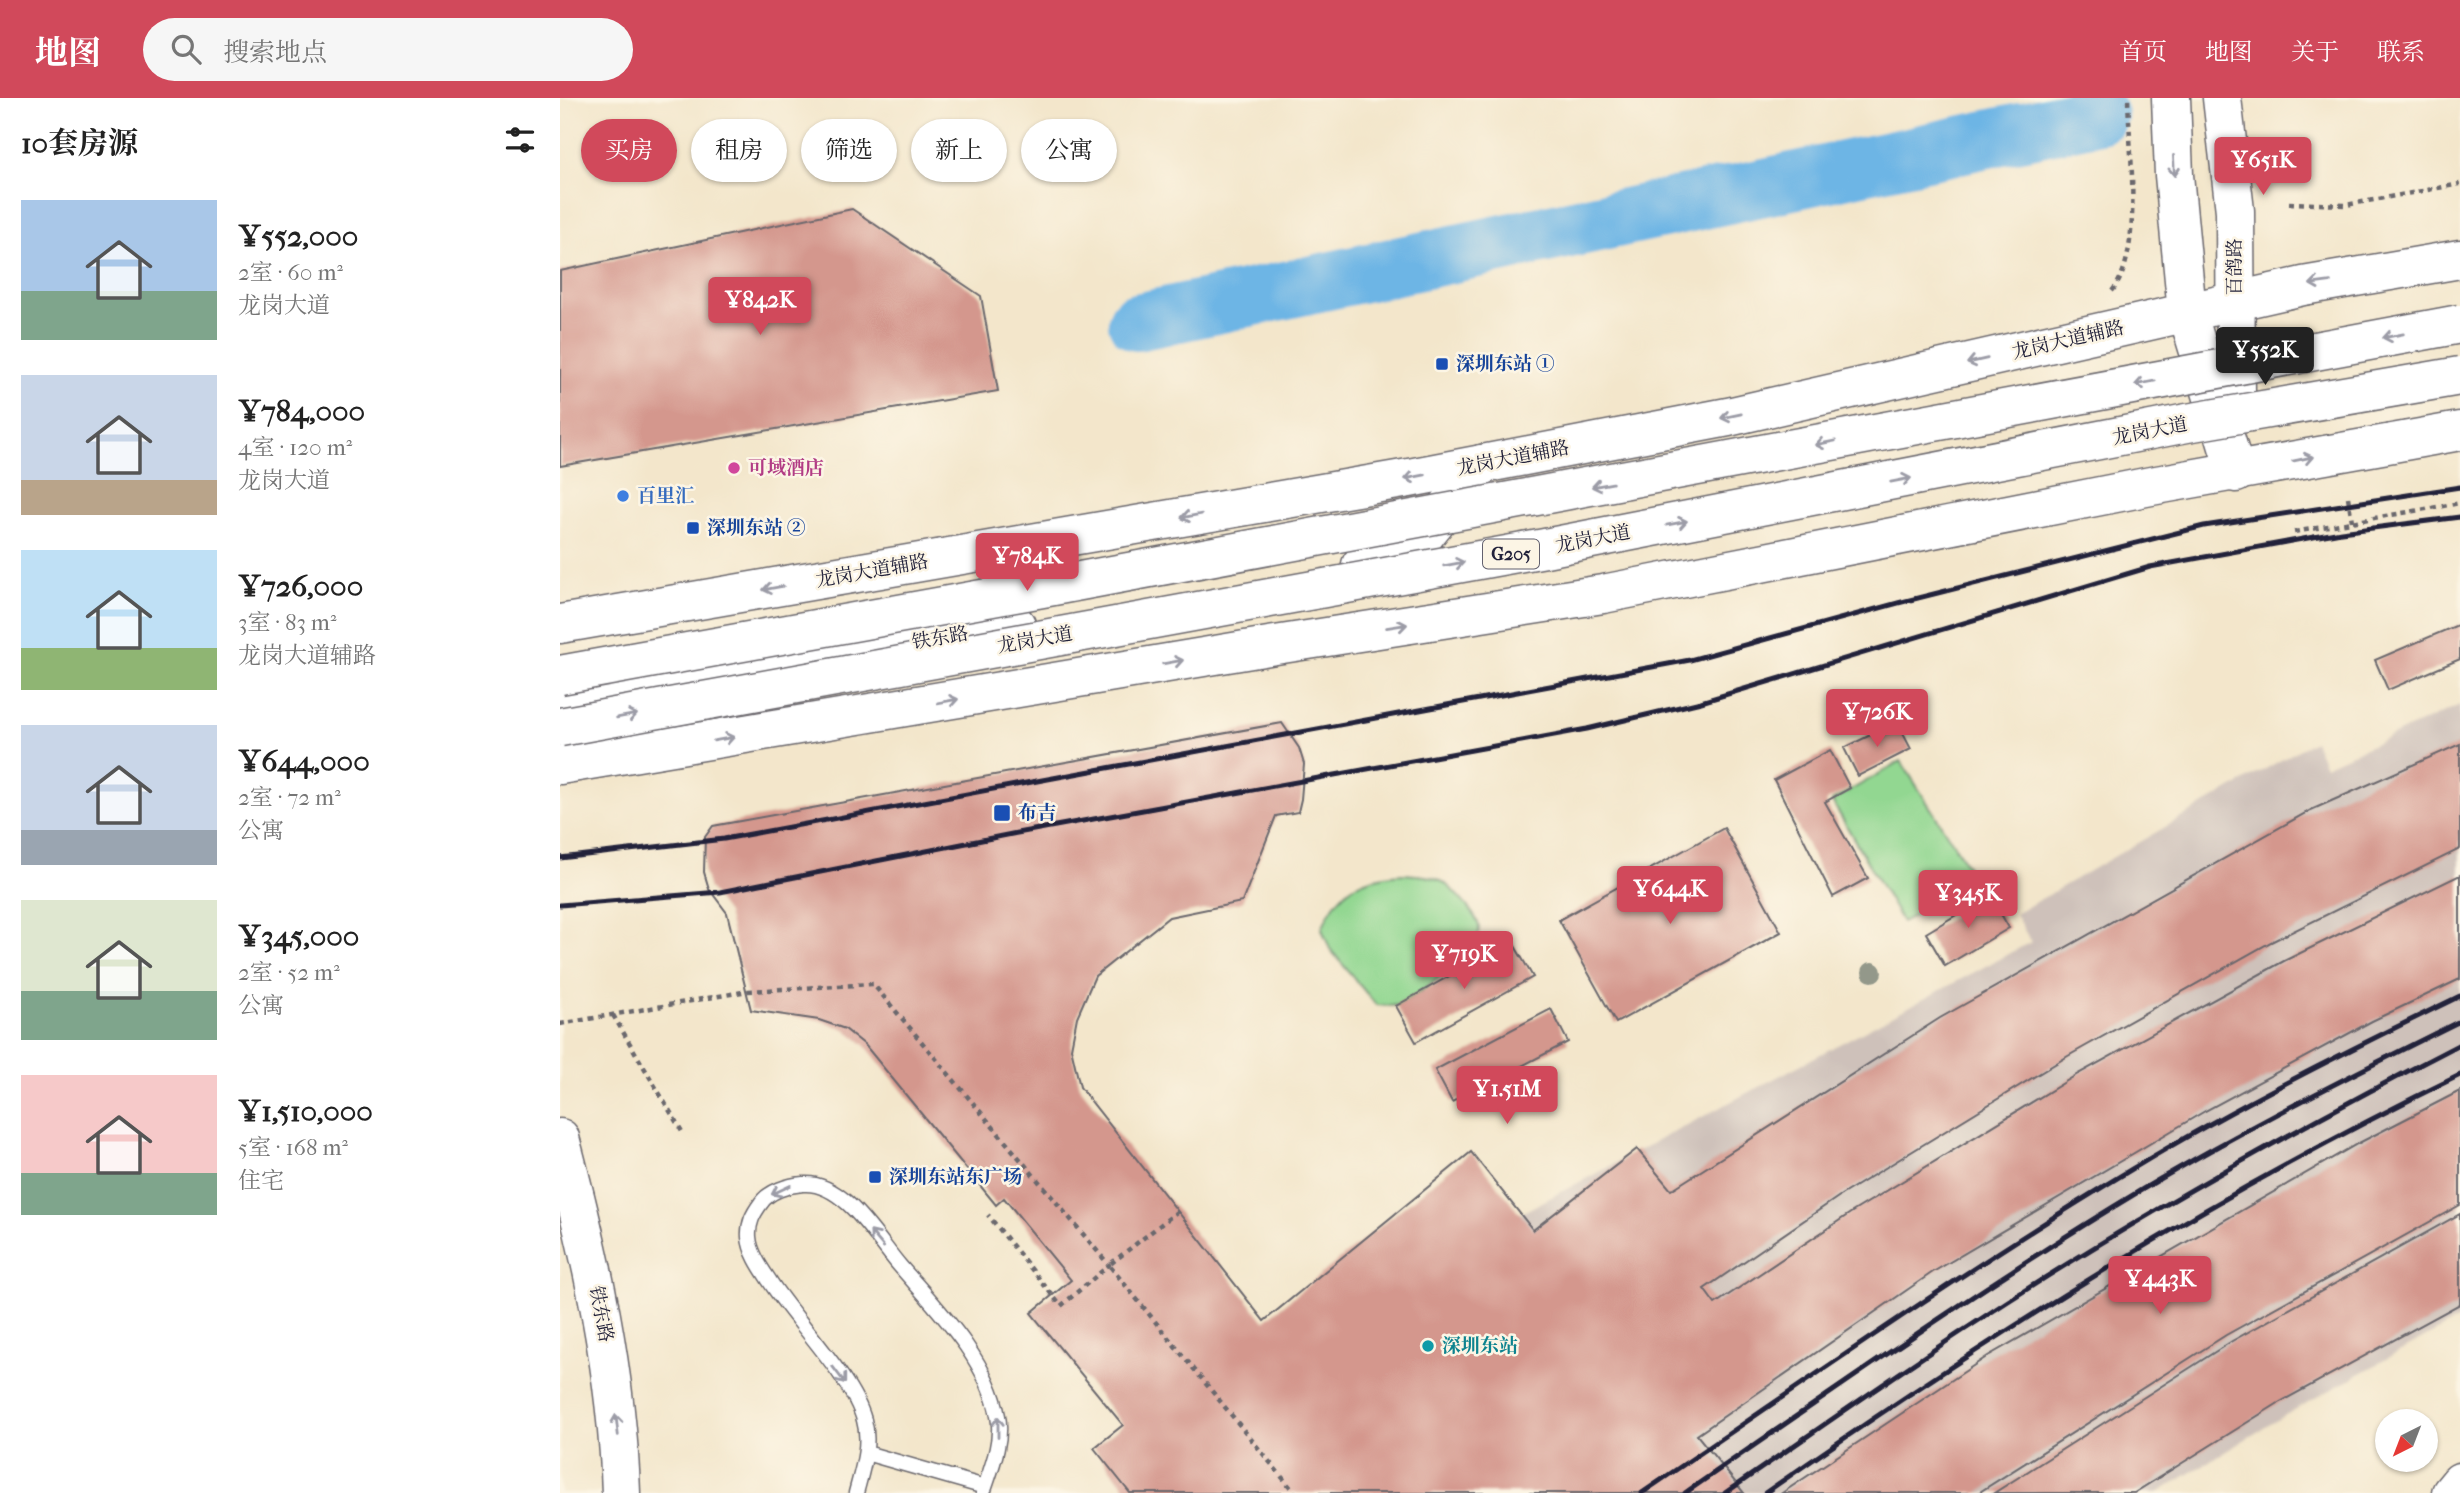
<!DOCTYPE html>
<html lang="zh">
<head>
<meta charset="utf-8">
<style>
  body { margin:0; font-family:"IM FELL French Canon","Noto Serif SC",serif; background:#f6f6f6; color:#222; height:100vh; display:flex; flex-direction:column; font-size:26px; white-space:nowrap }
  * { box-sizing:border-box; margin:0 }
  p { font-size:23px; color:#767676 }
  .icon { flex:none; width:38px; height:38px; fill:none; stroke:currentColor; stroke-width:2; stroke-linecap:round; stroke-linejoin:round }
  .map { position:relative; flex:1; overflow:hidden }
  .side { display:flex; flex-direction:column; background:#fff; width:560px }
  .side>* { flex:none }
  .banner { position:absolute; left:21px; top:21px; width:665px; height:63px; display:flex; gap:14px }
  .needle { width:46px; rotate:222deg }
  .controls { position:absolute; left:1815px; top:1311px; display:grid; gap:14px }
  .controls a { display:grid; place-items:center; width:63px; height:63px; border-radius:50%; background:#fff; box-shadow:0 2px 5px #0004; font-size:35px }
  .price { position:absolute; translate:-50% -60px; padding:0 16px; border-radius:7px; background:#d1495b; color:#fff; font-size:23px; line-height:46px; filter:drop-shadow(0 2px 4px #0008) }
  .price::after { content:''; position:absolute; left:50%; top:42px; width:21px; height:16px; margin-left:-10px; background:inherit; clip-path:polygon(0 0,100% 0,50% 100%) }
  .price.active { background:#222; color:#fff }
  ul { padding:0; list-style:none }
  li { display:flex; align-items:center; gap:21px; height:175px; padding:0 21px }
  li span { display:grid; place-items:center; flex:none; width:196px; height:140px; border-radius:0px; color:#555 }
  li>.icon { margin-inline-start:auto }
  span .icon { width:84px; height:84px; fill:#fffc; stroke-width:1 }
  li b { font-size:30px }
  h2 { display:flex; justify-content:space-between; align-items:center; height:84px; padding:0 21px; font-size:30px }
  .pill { padding:0 24px; border-radius:32px; background:#fff; box-shadow:0 2px 5px #0004; font-size:24px; line-height:63px }
  .pill.active { background:#d1495b; color:#fff }
  header { display:flex; align-items:center; gap:42px; box-sizing:border-box; height:98px; padding:0 35px; background:#d1495b; color:#fff }
  header strong { font-size:33px }
  nav { display:flex; gap:38px; margin-inline-start:auto; font-size:24px }
  .search { width:490px; height:63px; background:#f6f6f6; display:flex; align-items:center; gap:18px; box-sizing:border-box; padding:0 24px; border-radius:38px; color:#767676; font-size:26px }
  main { display:flex; flex:1; min-height:0 }
  .map>svg:first-child { display:block }
  .industrial { fill:#cec1ba }
  .green { fill:#92d791; stroke:#5a7c66; stroke-width:2 }
  .lines { fill:none; stroke-linecap:round; stroke-linejoin:round }
  .river { stroke:#6db5e5; stroke-width:58 }
  .building { fill:#d4978d }
  .lane-casing { stroke:#6b676d; stroke-width:17 }
  .secondary-casing { stroke:#6b676d; stroke-width:41 }
  .primary-casing { stroke:#6b676d; stroke-width:41 }
  .path { stroke:#6b676d; stroke-width:4.5; stroke-dasharray:5 5; stroke-linecap:butt }
  .lane { stroke:#fff; stroke-width:14 }
  .secondary { stroke:#fff; stroke-width:38 }
  .primary { stroke:#fff; stroke-width:38 }
  .rail { stroke:#22223b; stroke-width:5 }
  .highway-bridge-casing { stroke:#6b676d; stroke-width:41; stroke-linecap:butt }
  .path-bridge { stroke:#6b676d; stroke-width:4.5; stroke-dasharray:5 5; stroke-linecap:butt }
  .highway-bridge { stroke:#fff; stroke-width:38 }
  .tree { fill:#93988a }
  .oneway { stroke:#9c9ca7 }
  .transit-dot { fill:#1a4fb4; stroke:#fcf5e5; stroke-width:2.5 }
  .hotel-dot { fill:#d1479c; stroke:#fcf5e5; stroke-width:2.5 }
  .shop-dot { fill:#3f7fe0; stroke:#fcf5e5; stroke-width:2.5 }
  .culture-dot { fill:#0f9aa8; stroke:#fcf5e5; stroke-width:2.5 }
  .labels { text-anchor:middle; dominant-baseline:central; stroke-width:5; stroke-linejoin:round; paint-order:stroke }
  .shield { fill:#fcf5e5; stroke:#63616e; stroke-width:2 }
  .shield-label { font-size:18px; font-weight:bold; fill:#22223b }
  .street-label { font-size:19px; fill:#22223b; stroke:#fcf5e5 }
  .transit-label { font-size:19px; font-weight:bold; fill:#164399; stroke:#fcf5e5; text-anchor:start }
  .hotel-label { font-size:19px; font-weight:bold; fill:#b23c85; stroke:#fcf5e5; text-anchor:start }
  .shop-label { font-size:19px; font-weight:bold; fill:#366cbe; stroke:#fcf5e5; text-anchor:start }
  .culture-label { font-size:19px; font-weight:bold; fill:#0d838f; stroke:#fcf5e5; text-anchor:start }
</style>
</head>
<body>
<header>
<strong>地图</strong>
<div class="search"><svg class="icon" aria-label="search" viewBox="0 0 24 24"><circle cx="10" cy="10" r="6"/><path d="M15 15l6 6"/></svg>搜索地点</div>
<nav><a>首页</a><a>地图</a><a>关于</a><a>联系</a></nav>
</header>
<main>
<section class="side">
<h2>10套房源<svg class="icon" aria-label="filters" viewBox="0 0 24 24"><path d="M4 7h16M4 17h16"/><circle cx="9" cy="7" r="2"/><circle cx="15" cy="17" r="2"/></svg></h2>
<ul>
<li><span style="background:linear-gradient(#a9c7e8 65%,#7fa58c 0)"><svg class="icon" aria-label="home" viewBox="0 0 24 24"><path d="M3 11l9-7 9 7M6 9v11h12V9"/></svg></span><div><b>¥552,000</b><p>2室 · 60 m²</p><p>龙岗大道</p></div></li>
<li><span style="background:linear-gradient(#c9d6e8 75%,#b9a48a 0)"><svg class="icon" aria-label="home" viewBox="0 0 24 24"><path d="M3 11l9-7 9 7M6 9v11h12V9"/></svg></span><div><b>¥784,000</b><p>4室 · 120 m²</p><p>龙岗大道</p></div></li>
<li><span style="background:linear-gradient(#bfe0f5 70%,#8fb573 0)"><svg class="icon" aria-label="home" viewBox="0 0 24 24"><path d="M3 11l9-7 9 7M6 9v11h12V9"/></svg></span><div><b>¥726,000</b><p>3室 · 83 m²</p><p>龙岗大道辅路</p></div></li>
<li><span style="background:linear-gradient(#c9d6e8 75%,#9aa5b1 0)"><svg class="icon" aria-label="home" viewBox="0 0 24 24"><path d="M3 11l9-7 9 7M6 9v11h12V9"/></svg></span><div><b>¥644,000</b><p>2室 · 72 m²</p><p>公寓</p></div></li>
<li><span style="background:linear-gradient(#dfe7d0 65%,#7fa58c 0)"><svg class="icon" aria-label="home" viewBox="0 0 24 24"><path d="M3 11l9-7 9 7M6 9v11h12V9"/></svg></span><div><b>¥345,000</b><p>2室 · 52 m²</p><p>公寓</p></div></li>
<li><span style="background:linear-gradient(#f6c9c9 70%,#7fa58c 0)"><svg class="icon" aria-label="home" viewBox="0 0 24 24"><path d="M3 11l9-7 9 7M6 9v11h12V9"/></svg></span><div><b>¥1,510,000</b><p>5室 · 168 m²</p><p>住宅</p></div></li>
</ul>
</section>
<div class="map">
<svg width="1900" height="1395" viewBox="0 0 1900 1395">
  <rect width="100%" height="100%" fill="#fcf5e5"/>
  <filter id="ink" filterUnits="userSpaceOnUse"><feTurbulence type="fractalNoise" baseFrequency=".0143" numOctaves="2"/><feDisplacementMap in="SourceGraphic" scale="14" xChannelSelector="R" yChannelSelector="G"/><feConvolveMatrix kernelMatrix="1 2 1 2 8 2 1 2 1" color-interpolation-filters="sRGB"/></filter>
  <filter id="wash" filterUnits="userSpaceOnUse"><feTurbulence type="fractalNoise" baseFrequency=".00686" numOctaves="4" result="noise"/><feDisplacementMap in="SourceGraphic" scale="28" xChannelSelector="R" yChannelSelector="G"/><feGaussianBlur stdDeviation="1.57" result="paint"/><feColorMatrix in="noise" values="0 0 0 0 0 0 0 0 0 0 0 0 0 0 0 0 0 1.4 0 .05"/><feComposite in="paint" operator="in"/></filter>
  <g filter="url(#wash)">
    <rect width="100%" height="100%" fill="#f3e6cb"/>
    <path class="industrial" d="M1900,607V1220L1720,1320L1598,1395H570L534,1350L563,1327L1471,844L1455,816L1754,643L1765,668Z"/>
    <path class="green" d="M1341,663L1418,785L1342,824L1272,703Z
      M842,776C882,779 880,778 906,807C911,813 919,822 919,831C919,853 858,898 838,907C832,909 823,907 816,907L770,851L762,831C777,790 801,779 842,776Z"/>
    <g class="lines">
      <path class="river" d="M577,224L1539,17"/>
    </g>
    <g id="blocks">
      <path class="building" d="M292,111L421,198L438,293L0,368V173Z
        M1900,526V561L1828,592L1815,562Z
        M1337,624L1351,651L1298,678L1284,650Z
        M722,625L739,650L744,666L741,701L738,714L716,718L682,804L609,819L535,878L517,919L511,950L520,989L704,1223L911,1054L973,1132L1077,1051L1111,1092L1380,920L1751,712L1900,646V751L1711,844L1508,958L1281,1097L1144,1191L1155,1206L1292,1114L1518,976L1724,863L1900,777V881L1812,923L1645,1013L1373,1174L1137,1337L1184,1395H570L534,1350L563,1327L471,1215L511,1182L444,1100L436,1107L305,947L285,931L259,922L191,912L167,815L149,791L144,774L145,739L153,728Z
        M1270,652L1290,690L1265,704L1308,780L1273,799L1214,682Z
        M1164,730L1221,834L1056,925L999,822Z
        M1430,797L1449,830L1385,868L1366,835Z
        M952,843L973,879L856,944L836,908Z
        M991,911L1008,944L892,1004L875,972Z
        M1900,993V1107L1666,1237L1418,1395H1222L1428,1258L1797,1046Z
        M1900,1116V1206L1720,1304L1574,1395H1434L1672,1243Z"/>
    </g>
  </g>
  <g filter="url(#ink)">
    <use href="#blocks" fill-opacity="0" stroke="#6b676d" stroke-width="2"/>
    <g class="lines">
      <g class="lane-casing">
        <path id="lane" d="M306,1355L425,1389
          M296,1395C302,1372 311,1346 304,1322C293,1280 234,1222 209,1182C201,1170 190,1154 189,1139C188,1125 193,1116 201,1105C209,1093 229,1087 243,1086C284,1083 316,1140 340,1168C377,1211 427,1260 438,1318C443,1343 431,1371 423,1395"/>
      </g>
      <g class="secondary-casing">
        <path id="secondary" d="M1611,0L1614,77L1627,214L1676,375
          M1662,0L1675,113L1676,302
          M801,467L847,459L922,366
          M0,596L298,554L456,527
          M0,1040C31,1157 57,1273 61,1395"/>
      </g>
      <g class="primary-casing">
        <path id="primary" d="M0,526L849,380L1168,319L1743,188L1900,161
          M0,667L709,548L1043,496L1591,388L1900,333
          M1891,1395L1900,1384"/>
      </g>
      <path class="path" d="M1729,105L1786,107L1900,86
        M1552,193C1584,156 1569,50 1568,0
        M1788,399L1792,423
        M1734,434L1900,405
        M188,893L313,886L549,1167L501,1208L428,1117
        M53,917L124,1037
        M618,1113L549,1167L735,1395"/>
      <use href="#lane" class="lane"/>
      <use href="#secondary" class="secondary"/>
      <use href="#primary" class="primary"/>
      <path class="rail" d="M0,760L164,741L1130,562L1338,505L1644,428L1900,389
        M0,807L160,794L457,735L1027,631L1141,604L1590,469L1781,434L1900,419
        M1082,1395C1244,1285 1404,1172 1572,1071C1678,1007 1789,952 1900,898
        M1125,1395C1276,1291 1426,1185 1583,1091C1686,1030 1793,976 1900,923
        M1165,1395C1247,1339 1327,1282 1410,1228C1567,1124 1733,1032 1900,946
        M1205,1395C1427,1240 1656,1095 1900,977"/>
      <g class="highway-bridge-casing">
        <path id="highway-bridge" d="M0,577L488,489L1900,226
          M0,629L985,450L1627,325L1900,278"/>
      </g>
      <path class="path-bridge" d="M0,926L188,893"/>
      <use href="#highway-bridge" class="highway-bridge"/>
    </g>
    <circle class="tree" cx="1312" cy="874" r="10"/>
    <defs><path id="oneway-shaft" d="M-6 0H5M1.5-3L5.5 0L1.5 3" fill="none" stroke-width="1.6" stroke-linecap="round" stroke-linejoin="round" transform="scale(1.75)"/></defs>
    <g class="oneway">
      <use href="#oneway-shaft" transform="translate(1614 68) rotate(87)"/>
      <use href="#oneway-shaft" transform="translate(1760 185) rotate(173)"/>
      <use href="#oneway-shaft" transform="translate(1833 238) rotate(169)"/>
      <use href="#oneway-shaft" transform="translate(1417 263) rotate(167)"/>
      <use href="#oneway-shaft" transform="translate(1585 285) rotate(169)"/>
      <use href="#oneway-shaft" transform="translate(1171 318) rotate(168)"/>
      <use href="#oneway-shaft" transform="translate(1265 345) rotate(169)"/>
      <use href="#oneway-shaft" transform="translate(1743 361) rotate(-12)"/>
      <use href="#oneway-shaft" transform="translate(855 379) rotate(169)"/>
      <use href="#oneway-shaft" transform="translate(1341 382) rotate(-11)"/>
      <use href="#oneway-shaft" transform="translate(1042 387) rotate(170)"/>
      <use href="#oneway-shaft" transform="translate(631 418) rotate(170)"/>
      <use href="#oneway-shaft" transform="translate(1117 425) rotate(-11)"/>
      <use href="#oneway-shaft" transform="translate(894 466) rotate(-10)"/>
      <use href="#oneway-shaft" transform="translate(213 490) rotate(170)"/>
      <use href="#oneway-shaft" transform="translate(837 528) rotate(-9)"/>
      <use href="#oneway-shaft" transform="translate(613 564) rotate(-10)"/>
      <use href="#oneway-shaft" transform="translate(388 603) rotate(-10)"/>
      <use href="#oneway-shaft" transform="translate(67 618) rotate(-10)"/>
      <use href="#oneway-shaft" transform="translate(164 641) rotate(-10)"/>
      <use href="#oneway-shaft" transform="translate(221 1092) rotate(155)"/>
      <use href="#oneway-shaft" transform="translate(317 1141) rotate(-130)"/>
      <use href="#oneway-shaft" transform="translate(279 1277) rotate(53)"/>
      <use href="#oneway-shaft" transform="translate(57 1327) rotate(-97)"/>
      <use href="#oneway-shaft" transform="translate(438 1329) rotate(-90)"/>
    </g>
  </g>
  <g class="transit-dot">
    <rect x="875" y="259" width="14" height="14" rx="3.5"/>
    <rect x="126" y="423" width="14" height="14" rx="3.5"/>
    <rect x="433" y="706" width="18" height="18" rx="3.5"/>
    <rect x="308" y="1072" width="14" height="14" rx="3.5"/>
  </g>
  <circle class="hotel-dot" cx="174" cy="370" r="7"/>
  <circle class="shop-dot" cx="63" cy="398" r="7"/>
  <circle class="culture-dot" cx="868" cy="1248" r="7"/>
  <g class="labels">
    <rect class="shield" x="923" y="441.5" width="56" height="29" rx="5"/>
    <g class="shield-label">
      <text x="951" y="456">G205</text>
    </g>
    <g class="street-label">
      <text transform="translate(1675 169) rotate(-90)">百鸽路</text>
      <text transform="translate(1508 242) rotate(-13)">龙岗大道辅路</text>
      <text transform="translate(1590 333) rotate(-11)">龙岗大道</text>
      <text transform="translate(953 360) rotate(-11)">龙岗大道辅路</text>
      <text transform="translate(1033 441) rotate(-11)">龙岗大道</text>
      <text transform="translate(312 473) rotate(-10)">龙岗大道辅路</text>
      <text transform="translate(380 540) rotate(-10)">铁东路</text>
      <text transform="translate(475 542) rotate(-10)">龙岗大道</text>
      <text transform="translate(41 1216) rotate(79)">铁东路</text>
    </g>
    <g class="transit-label">
      <text x="896" y="266">深圳东站 ①</text>
      <text x="147" y="430">深圳东站 ②</text>
      <text x="458" y="715">布吉</text>
      <text x="329" y="1079">深圳东站东广场</text>
    </g>
    <g class="hotel-label">
      <text x="188" y="370">可域酒店</text>
    </g>
    <g class="shop-label">
      <text x="77" y="398">百里汇</text>
    </g>
    <g class="culture-label">
      <text x="882" y="1248">深圳东站</text>
    </g>
  </g>
</svg>
<div class="controls">
<a><svg class="needle" viewBox="-14 -14 28 28"><path d="M0-13l5 13h-10z" fill="#e53935"/><path d="M0 13l5-13h-10z" fill="#767676"/></svg></a>
</div>
<b class="price" style="left:1703px;top:99px">¥651K</b>
<b class="price" style="left:200px;top:239px">¥842K</b>
<b class="price active" style="left:1705px;top:289px">¥552K</b>
<b class="price" style="left:467px;top:495px">¥784K</b>
<b class="price" style="left:1317px;top:651px">¥726K</b>
<b class="price" style="left:1110px;top:828px">¥644K</b>
<b class="price" style="left:1408px;top:832px">¥345K</b>
<b class="price" style="left:904px;top:893px">¥719K</b>
<b class="price" style="left:947px;top:1028px">¥1.51M</b>
<b class="price" style="left:1600px;top:1218px">¥443K</b>
<div class="banner">
<a class="pill active">买房</a>
<a class="pill">租房</a>
<a class="pill">筛选</a>
<a class="pill">新上</a>
<a class="pill">公寓</a>
</div>
</div>
</main>
</body>
</html>
